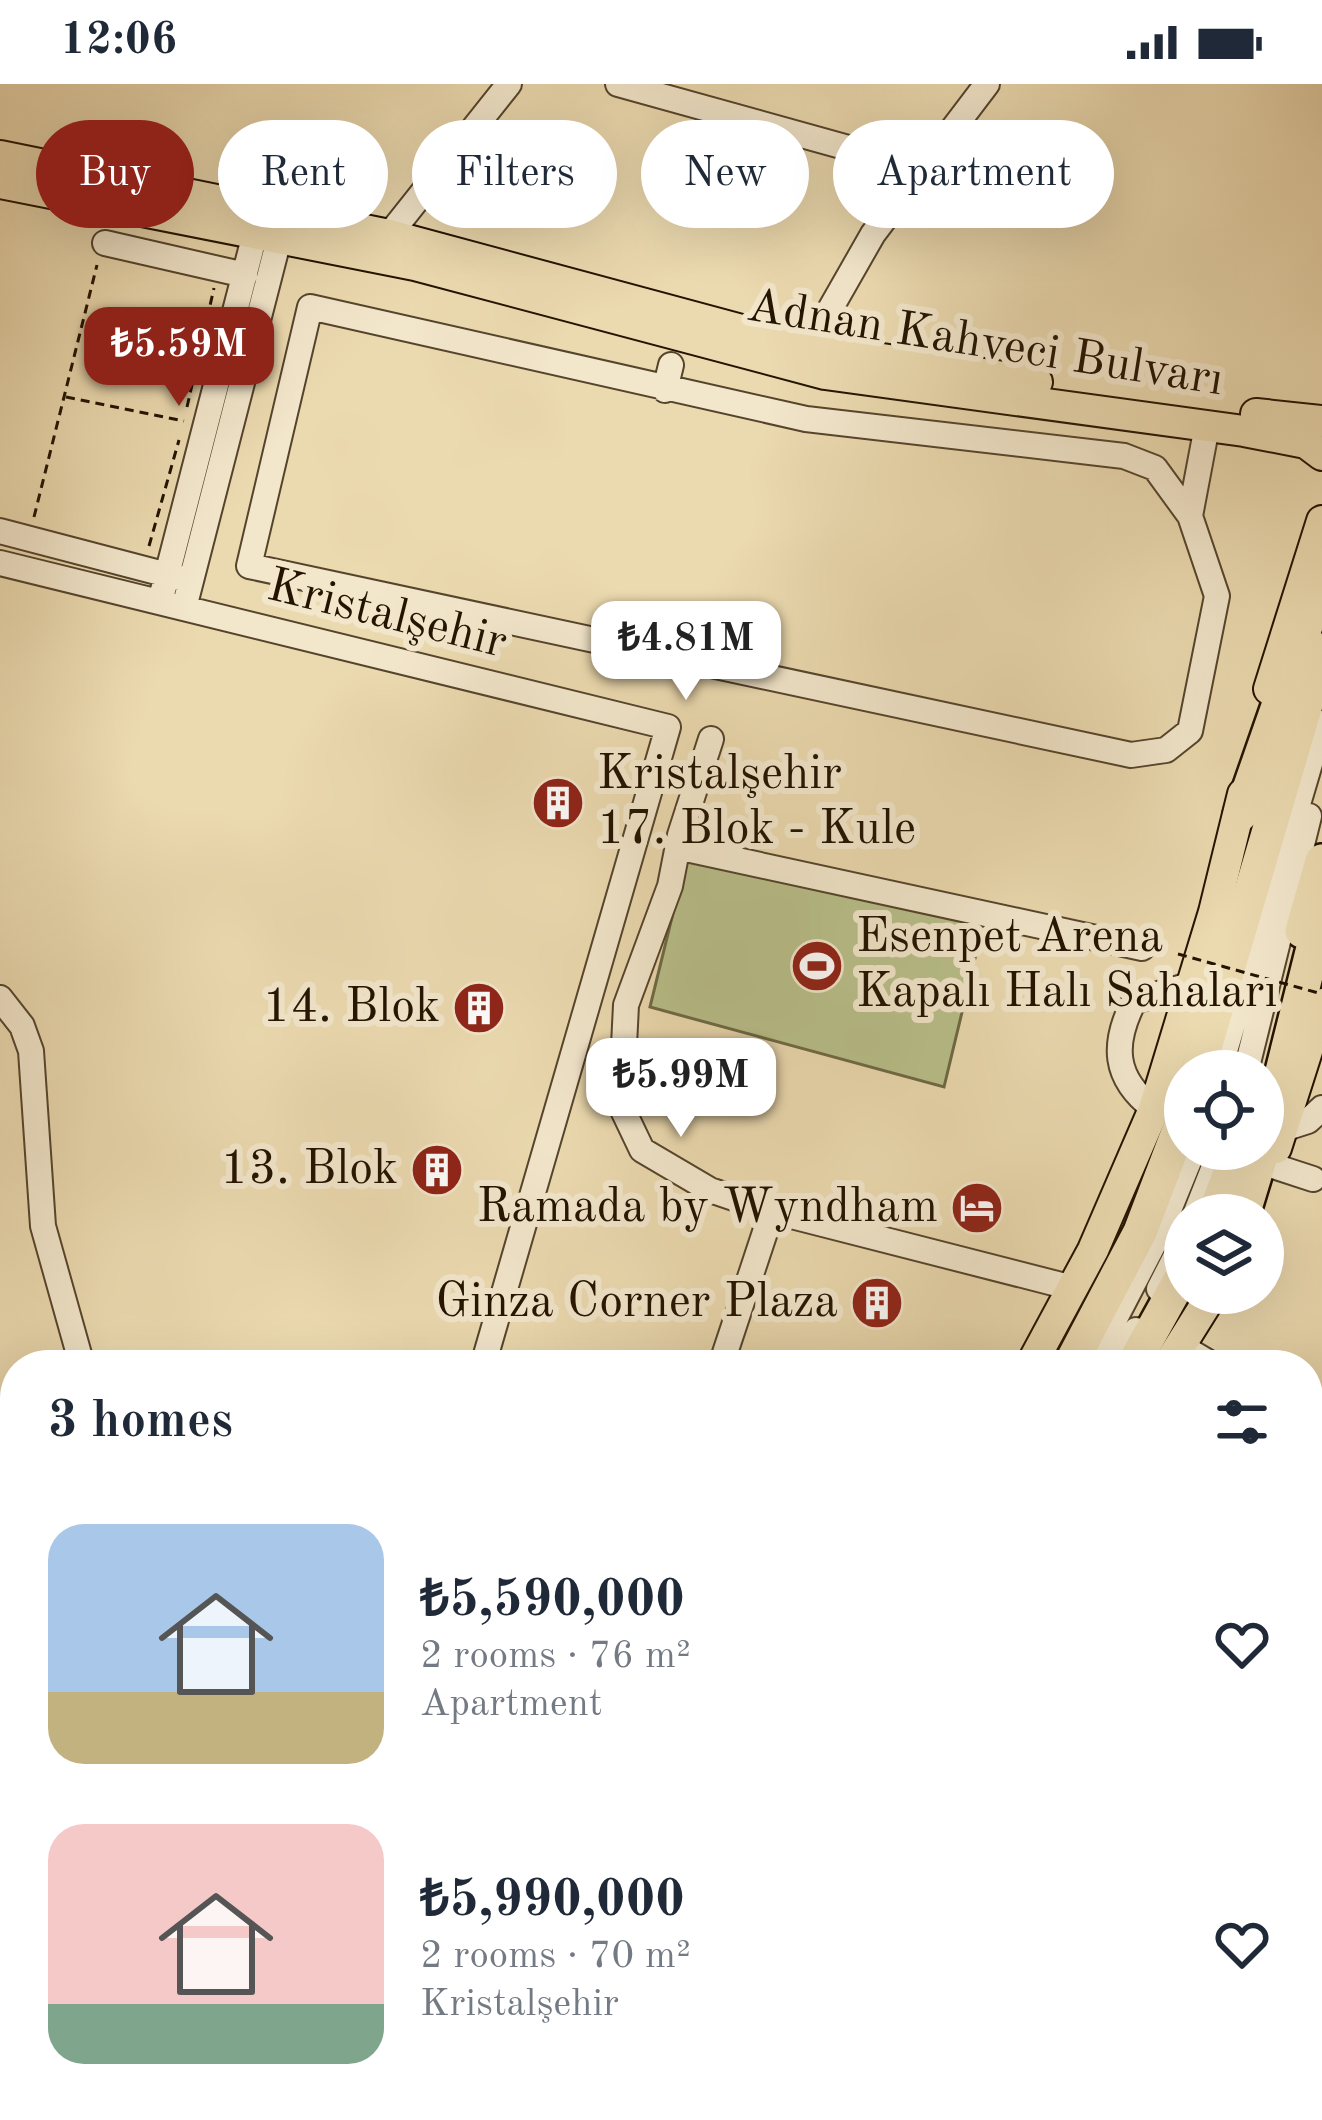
<!DOCTYPE html>
<html lang="en">
<head>
<meta charset="utf-8">
<style>
  body { margin:0; font-family:"Old Standard TT",serif; background:#f6f6f7; color:#1f2937; height:100vh; display:flex; flex-direction:column; font-size:45px; white-space:nowrap }
  * { box-sizing:border-box; margin:0 }
  p { font-size:39px; color:#747a83 }
  .icon { flex:none; width:66px; height:66px; fill:none; stroke:currentColor; stroke-width:2; stroke-linecap:round; stroke-linejoin:round }
  .map { position:relative; flex:1; overflow:hidden }
  .sheet { position:absolute; left:0px; top:1266px; width:1323px; height:771px; display:flex; flex-direction:column; background:#fff; border-radius:48px 48px 0 0; box-shadow:0 12px 48px #0002 }
  .sheet>* { flex:none }
  .top-card { position:absolute; left:36px; top:36px; width:1251px; height:108px; display:flex; gap:24px }
  .tools { position:absolute; left:1164px; top:966px; display:grid; gap:24px }
  .tools a { display:grid; place-items:center; width:120px; height:120px; border-radius:50%; background:#fff; box-shadow:0 12px 48px #0002; font-size:60px }
  .price { position:absolute; translate:-50% -102px; padding:0 27px; border-radius:24px; background:#fff; color:#222; font-size:39px; line-height:78px; filter:drop-shadow(0 3px 6px #0008) }
  .price::after { content:''; position:absolute; left:50%; top:72px; width:36px; height:27px; margin-left:-18px; background:inherit; clip-path:polygon(0 0,100% 0,50% 100%) }
  .price.active { background:#8f2418; color:#fff }
  ul { padding:0; list-style:none }
  li { display:flex; align-items:center; gap:36px; height:300px; padding:0 48px }
  li span { display:grid; place-items:center; flex:none; width:336px; height:240px; border-radius:36px; color:#555 }
  li>.icon { margin-inline-start:auto }
  span .icon { width:144px; height:144px; fill:#fffc; stroke-width:1 }
  li b { font-size:51px }
  h2 { display:flex; justify-content:space-between; align-items:center; height:144px; padding:0 48px; font-size:51px }
  .tag { padding:0 42px; border-radius:54px; background:#fff; box-shadow:0 12px 48px #0002; font-size:42px; line-height:108px }
  .tag.active { background:#8f2418; color:#fff }
  .status { display:flex; justify-content:space-between; align-items:center; height:84px; padding:0 60px; background:#fff; direction:ltr }
  .status svg { height:33px; fill:currentColor }
  .map>svg:first-child { display:block }
  .green { fill:#b8bf8a; stroke:#6e6945; stroke-width:3 }
  .lines { fill:none; stroke-linecap:round; stroke-linejoin:round }
  .minor-tunnel { stroke:#cdbb95; stroke-width:24; stroke-dasharray:24 12; stroke-linecap:butt }
  .minor-casing { stroke:#55442c; stroke-width:28 }
  .major-casing { stroke:#231300; stroke-width:34 }
  .highway-casing { stroke:#231300; stroke-width:38 }
  .path { stroke:#231300; stroke-width:3; stroke-dasharray:9 6; stroke-linecap:butt }
  .minor { stroke:#f2e6cb; stroke-width:24 }
  .major { stroke:#ebd9af; stroke-width:30 }
  .highway { stroke:#ebd9af; stroke-width:33 }
  .path-bridge { stroke:#231300; stroke-width:3; stroke-dasharray:9 6; stroke-linecap:butt }
  .labels { text-anchor:middle; dominant-baseline:central; stroke-width:12; stroke-linejoin:round; paint-order:stroke }
  .street-label { font-size:48px; fill:#231300; stroke:#f2e6cb }
  .poi-label { font-size:48px; fill:#231300; stroke:#f2e6cb; text-anchor:end }
</style>
</head>
<body>
<div class="status"><b>12:06</b><svg viewBox="0 0 49 12"><path d="M0 12V9h3v3zM5 12V6h3v6zM10 12V3h3v9zM15 12V0h3v12zM26 1h20v11H26zM47 4h2v5h-2z"/></svg></div>
<div class="map">
<svg width="1322" height="2036" viewBox="0 0 1322 2036">
  <rect width="100%" height="100%" fill="#ebd9af"/>
  <filter id="stains"><feTurbulence type="fractalNoise" baseFrequency=".00167" numOctaves="4"/><feColorMatrix values="0 0 0 0 .2 0 0 0 0 .09 0 0 0 0 .02 0 0 0 .5 -.17"/></filter>
  <radialGradient id="worn" r=".72"><stop offset=".6" stop-color="#630" stop-opacity="0"/><stop offset="1" stop-color="#630" stop-opacity=".3"/></radialGradient>
  <path class="green" d="M692,752L983,841L944,1003L650,923Z"/>
  <g class="lines">
    <path class="minor-tunnel" d="M662,2036L666,2022"/>
    <g class="minor-casing">
      <path id="minor" d="M618,0L924,85
        M389,151L509,0
        M105,159L245,191
        M808,264L873,150L987,0
        M665,306L671,281
        M1190,432L1155,384L1124,372L806,335L310,223L249,482L1131,671L1166,666L1190,647L1217,512L1190,432L1207,342
        M0,447L183,495
        M0,479L668,643L483,1281
        M160,518L256,146
        M184,524L280,151
        M711,655L680,751L670,802L626,921L621,1022L642,1066L710,1106L772,1127L1073,1204
        M677,763L1142,864
        M0,914L22,942L31,967L43,1142L82,1281
        M1219,987L1322,639
        M1246,987L1309,732
        M1154,1025C1113,994 1112,960 1134,917L1193,900
        M1283,1045L1308,1037L1322,1024
        M1270,1081L1313,1095
        M1195,1131L1221,1065
        M1159,1205L1185,1154
        M1191,1268L1213,1281
        M721,1281L772,1127
        M1091,1281L1160,1148L1194,1065
        M1113,1281L1136,1246
        M0,1344L15,1354
        M0,1405L15,1457
        M1308,1493L1322,1515
        M0,1516L15,1517
        M1317,1691L1322,1664
        M0,1692L15,1686
        M0,1718L15,1711
        M1308,1734L1322,1740
        M0,1860L15,1862
        M0,1938L15,1899
        M0,1952L15,1957
        M205,2022L246,2035L261,2022
        M476,2022L484,2036
        M73,2036L76,2022
        M162,2036L168,2022
        M1045,2036L1052,2022
        M1081,2036L1086,2022"/>
    </g>
    <g class="major-casing">
      <path id="major" d="M0,72L389,151L808,264L1037,298
        M0,99L415,181L825,290L1244,347L1306,359L1322,371
        M1256,330L1322,337
        M1269,605L1322,437
        M1276,1064L1322,920
        M1031,1281L1093,1166L1154,1025L1214,828L1243,710
        M1168,1281L1213,1209
        M1308,1522L1322,1531
        M1308,1604L1322,1605
        M1308,1633L1322,1635
        M0,1777L15,1771
        M853,2022L860,2036
        M614,2036L617,2022
        M980,2036L989,2022"/>
    </g>
    <g class="highway-casing">
      <path id="highway" d="M1240,731L1322,496
        M1302,847L1322,777
        M1198,987L1322,566
        M1263,1063L1322,828
        M1214,1131L1239,1065
        M1243,1131L1263,1065
        M1070,1281L1140,1148L1185,1030
        M1133,1281L1185,1187
        M0,1822L15,1816
        M528,2022L534,2036
        M645,2036L648,2022
        M690,2036L695,2022
        M721,2036L726,2022"/>
    </g>
    <path class="path" d="M66,313L184,337
      M187,323L214,204
      M34,433L97,181
      M149,462L179,356"/>
    <use href="#minor" class="minor"/>
    <use href="#major" class="major"/>
    <use href="#highway" class="highway"/>
    <path class="path-bridge" d="M1178,870L1322,910"/>
  </g>
  <defs>
    <g id="building-disc" transform="scale(2.7)"><circle r="9.5" fill="#8f2418" stroke="#f2e6cb"/><path d="M-4-6H4V6H1V3H-1V6H-4ZM-2.5-4.3h1.7v1.8h-1.7ZM.8-4.3h1.7v1.8H.8ZM-2.5-1h1.7V.8h-1.7ZM.8-1h1.7V.8H.8Z" fill="#fff"/></g>
    <g id="stadium-disc" transform="scale(2.7)"><circle r="9.5" fill="#8f2418" stroke="#f2e6cb"/><path d="M0-5a6.5 5 0 1 0 0 10a6.5 5 0 1 0 0-10ZM-3.5-1.8h7v3.6h-7Z" fill="#fff"/></g>
    <g id="hotel-disc" transform="scale(2.7)"><circle r="9.5" fill="#8f2418" stroke="#f2e6cb"/><path d="M-6-4.5h1.5V1H6V5H4.5V3h-9V5H-6ZM-4 0a1.8 1.8 0 1 1 3.6 0ZM.5 0V-2.5h3Q6-2.5 6 0Z" fill="#fff"/></g>
  </defs>
  <g fill-rule="evenodd">
    <use href="#building-disc" x="558" y="719"/>
    <use href="#stadium-disc" x="817" y="882"/>
    <use href="#building-disc" x="479" y="924"/>
    <use href="#building-disc" x="437" y="1086"/>
    <use href="#hotel-disc" x="977" y="1124"/>
    <use href="#building-disc" x="877" y="1219"/>
  </g>
  <g class="labels">
    <g class="street-label">
      <text transform="translate(985 260) rotate(9)">Adnan Kahveci Bulvarı</text>
      <text transform="translate(387 531) rotate(14)">Kristalşehir</text>
    </g>
    <g class="poi-label">
      <text x="597" y="691" text-anchor="start">Kristalşehir<tspan x="597" dy="55">17. Blok - Kule</tspan></text>
      <text x="856" y="854" text-anchor="start">Esenpet Arena<tspan x="856" dy="55">Kapalı Halı Sahaları</tspan></text>
      <text x="440" y="924">14. Blok</text>
      <text x="398" y="1086">13. Blok</text>
      <text x="938" y="1124">Ramada by Wyndham</text>
      <text x="838" y="1219">Ginza Corner Plaza</text>
    </g>
  </g>
  <rect width="100%" height="100%" filter="url(#stains)"/>
  <rect width="100%" height="100%" fill="url(#worn)"/>
</svg>
<div class="tools">
<a><svg class="icon" aria-label="locate" viewBox="0 0 24 24"><circle cx="12" cy="12" r="6"/><path d="M12 2v4M12 18v4M2 12h4M18 12h4"/></svg></a>
<a><svg class="icon" aria-label="layers" viewBox="0 0 24 24"><path d="M12 4l9 5-9 5-9-5zM3 14l9 5 9-5"/></svg></a>
</div>
<b class="price active" style="left:179px;top:325px">₺5.59M</b>
<b class="price" style="left:686px;top:619px">₺4.81M</b>
<b class="price" style="left:681px;top:1056px">₺5.99M</b>
<div class="top-card">
<a class="tag active">Buy</a>
<a class="tag">Rent</a>
<a class="tag">Filters</a>
<a class="tag">New</a>
<a class="tag">Apartment</a>
</div>
<section class="sheet">
<h2>3 homes<svg class="icon" aria-label="filters" viewBox="0 0 24 24"><path d="M4 7h16M4 17h16"/><circle cx="9" cy="7" r="2"/><circle cx="15" cy="17" r="2"/></svg></h2>
<ul>
<li><span style="background:linear-gradient(#a9c7e8 70%,#c2b280 0)"><svg class="icon" aria-label="home" viewBox="0 0 24 24"><path d="M3 11l9-7 9 7M6 9v11h12V9"/></svg></span><div><b>₺5,590,000</b><p>2 rooms · 76 m²</p><p>Apartment</p></div><svg class="icon" aria-label="heart" viewBox="0 0 24 24"><path d="M12 20l-8-8c-3-5 5-10 8-4 3-6 11-1 8 4z"/></svg></li>
<li><span style="background:linear-gradient(#f6c9c9 75%,#7fa58c 0)"><svg class="icon" aria-label="home" viewBox="0 0 24 24"><path d="M3 11l9-7 9 7M6 9v11h12V9"/></svg></span><div><b>₺5,990,000</b><p>2 rooms · 70 m²</p><p>Kristalşehir</p></div><svg class="icon" aria-label="heart" viewBox="0 0 24 24"><path d="M12 20l-8-8c-3-5 5-10 8-4 3-6 11-1 8 4z"/></svg></li>
</ul>
</section>
</div>
</body>
</html>
